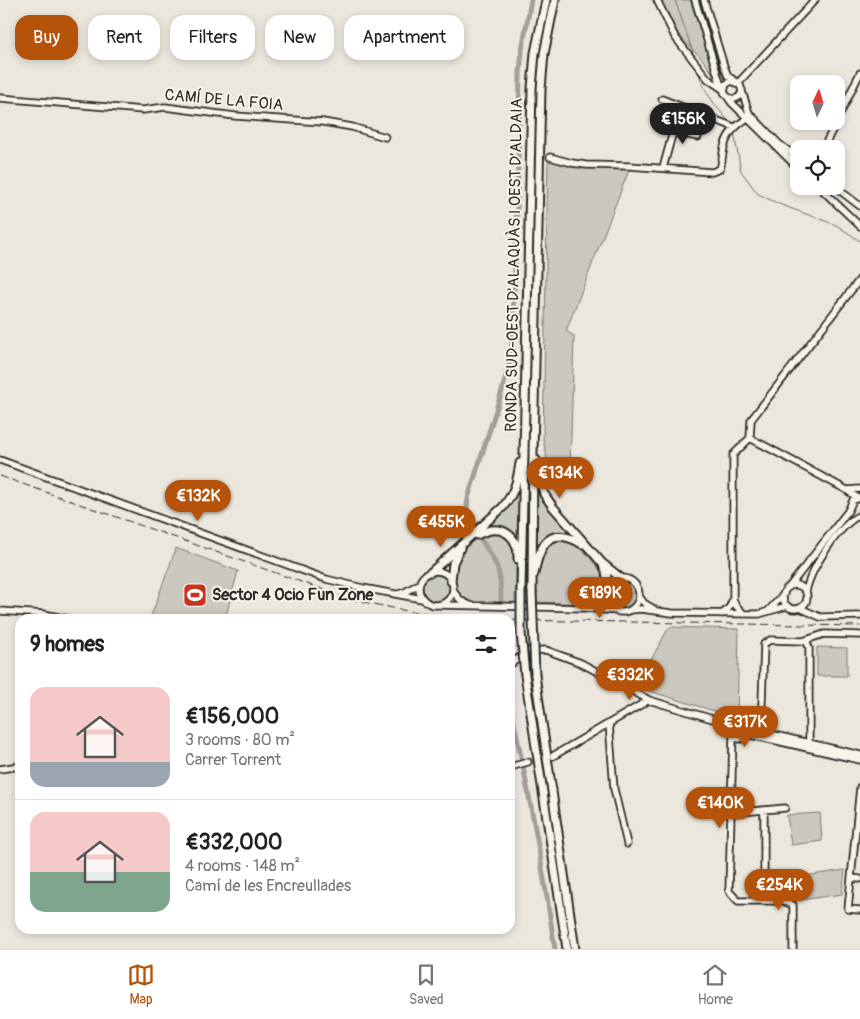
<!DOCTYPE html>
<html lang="en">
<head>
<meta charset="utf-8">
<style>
  body { margin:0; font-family:Pangolin,sans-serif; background:#f2f2f2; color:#222; height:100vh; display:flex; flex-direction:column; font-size:19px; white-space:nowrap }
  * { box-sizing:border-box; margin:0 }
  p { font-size:16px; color:#767676 }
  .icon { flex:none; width:28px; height:28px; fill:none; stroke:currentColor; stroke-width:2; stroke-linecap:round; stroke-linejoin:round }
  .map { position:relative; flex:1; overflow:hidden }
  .drawer { position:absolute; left:15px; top:614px; width:500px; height:320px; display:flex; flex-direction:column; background:#fff; border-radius:15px; box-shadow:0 2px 8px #0003 }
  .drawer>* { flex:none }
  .hud { position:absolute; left:15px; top:15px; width:500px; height:45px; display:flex; gap:10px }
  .needle { width:32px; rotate:4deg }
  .tools { position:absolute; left:790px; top:75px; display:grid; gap:10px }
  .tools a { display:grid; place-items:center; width:55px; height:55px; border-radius:10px; background:#fff; box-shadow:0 2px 8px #0003; font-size:25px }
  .price { position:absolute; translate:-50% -42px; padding:0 11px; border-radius:18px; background:#b45309; color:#fff; font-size:16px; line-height:32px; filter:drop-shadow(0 1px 2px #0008) }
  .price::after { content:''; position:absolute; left:50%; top:30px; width:15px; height:11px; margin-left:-8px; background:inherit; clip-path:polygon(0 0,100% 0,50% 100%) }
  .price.selected { background:#222; color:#fff }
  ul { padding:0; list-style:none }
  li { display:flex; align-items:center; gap:15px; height:125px; padding:0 15px }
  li+li { border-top:1px solid #e0e0e0 }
  li span { display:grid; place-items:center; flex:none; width:140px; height:100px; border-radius:15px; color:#555 }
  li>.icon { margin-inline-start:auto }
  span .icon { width:60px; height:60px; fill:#fffc; stroke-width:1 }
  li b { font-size:21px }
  h2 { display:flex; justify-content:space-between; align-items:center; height:60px; padding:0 15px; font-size:21px }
  .pill { padding:0 18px; border-radius:15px; background:#fff; box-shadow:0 2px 8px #0003; font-size:18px; line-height:45px }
  .pill.selected { background:#b45309; color:#fff }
  .tabs { display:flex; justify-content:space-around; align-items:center; height:70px; border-top:1px solid #e0e0e0; background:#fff; font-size:14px; color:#767676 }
  .tabs a { display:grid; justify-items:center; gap:2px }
  .tabs .selected { color:#b45309 }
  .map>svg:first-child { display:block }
  .green { fill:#cbc8bf; stroke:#7b7a75 }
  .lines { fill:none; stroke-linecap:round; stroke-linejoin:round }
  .stream { stroke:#72716c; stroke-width:1 }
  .canal { stroke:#a29f98; stroke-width:5 }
  .minor-tunnel { stroke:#c5c1b9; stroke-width:5.5; stroke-dasharray:5.5 3; stroke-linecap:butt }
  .minor-casing { stroke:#2b2b2b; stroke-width:9 }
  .major-casing { stroke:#2b2b2b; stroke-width:11 }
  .minor { stroke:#f7f3e8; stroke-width:5.5 }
  .major { stroke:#f7f3e8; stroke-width:7 }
  .rail { stroke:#2b2b2b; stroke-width:1; stroke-dasharray:8 4; stroke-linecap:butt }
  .major-bridge-casing { stroke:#2b2b2b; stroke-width:11; stroke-linecap:butt }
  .major-bridge { stroke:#f7f3e8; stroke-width:7 }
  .labels { text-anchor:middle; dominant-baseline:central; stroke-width:4; stroke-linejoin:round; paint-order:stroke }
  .street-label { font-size:16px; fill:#2b2b2b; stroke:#f7f3e8 }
  .poi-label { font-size:16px; font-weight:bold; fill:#2b2b2b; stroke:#f7f3e8; text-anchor:start }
</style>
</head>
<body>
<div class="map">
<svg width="860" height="949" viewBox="0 0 860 949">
  <rect width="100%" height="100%" fill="#ebe7dd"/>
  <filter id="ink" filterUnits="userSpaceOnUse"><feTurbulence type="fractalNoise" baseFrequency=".02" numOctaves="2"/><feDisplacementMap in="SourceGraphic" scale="10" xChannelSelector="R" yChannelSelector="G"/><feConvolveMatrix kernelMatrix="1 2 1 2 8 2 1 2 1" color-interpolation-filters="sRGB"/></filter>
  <g filter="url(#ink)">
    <path class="green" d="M661,0H690L715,77L703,60L678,34Z
      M548,159L626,167L629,170L566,331L574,336L570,468L548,463L543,440Z
      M537,483L542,495L576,537C560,530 541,538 535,554Z
      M518,486H519L518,541L501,527L485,528Z
      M486,533C491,533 497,532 502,533C521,539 515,587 515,603C504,603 475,605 467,601C451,595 451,569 459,556C463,547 478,537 486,533Z
      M561,538L579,545L603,573L605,580L600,594L596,600L586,604L537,602C537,577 533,548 561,538Z
      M176,548L238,571L225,619H150Z
      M423 588a13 13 0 1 1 26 0a13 13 0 1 1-26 0Z
      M608 595a14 14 0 1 1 28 0a14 14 0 1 1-28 0Z
      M669,627L739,629L737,718L636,687Z
      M817,647L847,648V676H817Z
      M820,813L822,841L791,845L787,815Z
      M845,870L842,894L794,901L786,896L784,879Z"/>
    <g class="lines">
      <path class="stream" d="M675,0L695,58
        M698,69C702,91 716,106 730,123
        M734,133L741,171L758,194L779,204L836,225L860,241"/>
      <path class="canal" d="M469,520L466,516L468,498L502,391L511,357L516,247L520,73L522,50L531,0
        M482,541C498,565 501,571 501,601
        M510,705C528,786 543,867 555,949"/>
      <path class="minor-tunnel" d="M528,762L551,756"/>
      <g class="minor-casing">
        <path id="minor" d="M657,0L675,37L708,79L724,90
          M695,0L720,83L725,88
          M704,0L724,66L728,76L735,81
          M738,83L815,0
          M728,97C735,101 741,98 742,90
          M0,98L143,110L165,107L235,116L323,122L352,127L385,137
          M662,99L734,127
          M673,132L698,137
          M823,149L860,73
          M550,157L572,163L586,165L629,166L712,172L720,169C723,160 722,152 725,144C728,133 737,125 746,119
          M799,159L778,143L749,113L740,85L732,81L726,84L724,92L731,102L799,169
          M663,168L680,106
          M818,186L860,226
          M834,186L860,206
          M750,438L751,420L860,279
          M750,438L845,489L858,498
          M0,460L326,579L363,588L422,599
          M847,490L860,489
          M419 588a17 17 0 1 1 34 0a17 17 0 1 1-34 0Z
          M605 595a17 17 0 1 1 34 0a17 17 0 1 1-34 0Z
          M783 597a12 12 0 1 1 24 0a12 12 0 1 1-24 0Z
          M789,587L848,511L853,500L860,498
          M453,589C456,597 461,602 470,605
          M806,592C810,569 839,525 860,515
          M398,594L405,592L419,584
          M639,596L644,603L654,609
          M733,599L736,606L744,614
          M438,605L586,608L616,611
          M587,607L598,603L605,595
          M800,608L820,617L860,616
          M630,610L641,609L672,613L759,614L787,606
          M0,611L44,614L68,619
          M768,611L784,594
          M722,614L729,608L733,599V455L750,438
          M803,641L824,634L860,635
          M510,665L527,651L546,650L581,663L649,700L736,726
          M609,723L614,789L627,844
          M732 732a7 7 0 1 1 14 0a7 7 0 1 1-14 0Z
          M745,728L860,755
          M761,732L764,644L770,640L803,641L807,642L809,648V742
          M746,734L860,760
          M733,735L729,891L738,901H783L793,905V949
          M553,756L649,700
          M510,767L528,762
          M0,769L20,766
          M860,787L848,909L860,910
          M731,813L785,808
          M851,878L860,879
          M764,901V810"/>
      </g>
      <g class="major-casing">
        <path id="major" d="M536,460L544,494L553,507L602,563L622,579
          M477,535C500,523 518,533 518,559
          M603,565L606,571L608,586
          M431,572L503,507C515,492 517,482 520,463
          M534,574C540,543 550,525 582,544
          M451,581L453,563L460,548
          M521,590L532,88L535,53L546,0
          M532,591L533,453L541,89L544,54L555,0
          M525,675L567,949
          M535,675L575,949"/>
      </g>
      <use href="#minor" class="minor"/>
      <use href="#major" class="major"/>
      <path class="rail" d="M0,476L350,599L407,611L481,619
        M510,620L860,626"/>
      <g class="major-bridge-casing">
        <path id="major-bridge" d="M521,590V633L525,675
          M532,591L535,675"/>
      </g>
      <use href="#major-bridge" class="major-bridge"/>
    </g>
  </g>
  <defs>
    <g id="stadium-square" transform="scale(1.25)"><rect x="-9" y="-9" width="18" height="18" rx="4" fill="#c8321e" stroke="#f7f3e8"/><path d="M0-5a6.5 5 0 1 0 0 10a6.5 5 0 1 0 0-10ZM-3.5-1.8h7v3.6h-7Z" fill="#fff"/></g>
  </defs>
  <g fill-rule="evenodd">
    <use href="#stadium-square" x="195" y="595"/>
  </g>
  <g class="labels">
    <g class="street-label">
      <text transform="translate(224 100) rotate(5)">CAMÍ DE LA FOIA</text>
      <text transform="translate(514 265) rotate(-89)">RONDA SUD-OEST D'ALAQUÀS I OEST D'ALDAIA</text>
    </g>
    <g class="poi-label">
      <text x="212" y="595">Sector 4 Ocio Fun Zone</text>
    </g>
  </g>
</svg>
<div class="tools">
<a><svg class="needle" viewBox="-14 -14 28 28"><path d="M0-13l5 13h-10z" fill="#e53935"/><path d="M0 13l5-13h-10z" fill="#767676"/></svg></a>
<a><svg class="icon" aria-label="locate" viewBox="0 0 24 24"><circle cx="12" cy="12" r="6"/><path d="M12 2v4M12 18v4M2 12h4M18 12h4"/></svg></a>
</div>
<b class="price selected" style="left:683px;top:145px">€156K</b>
<b class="price" style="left:560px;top:499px">€134K</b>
<b class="price" style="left:198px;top:522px">€132K</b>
<b class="price" style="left:441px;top:548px">€455K</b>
<b class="price" style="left:600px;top:619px">€189K</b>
<b class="price" style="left:630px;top:701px">€332K</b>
<b class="price" style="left:745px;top:748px">€317K</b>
<b class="price" style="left:720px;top:829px">€140K</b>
<b class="price" style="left:779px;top:911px">€254K</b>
<div class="hud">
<a class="pill selected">Buy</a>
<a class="pill">Rent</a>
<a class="pill">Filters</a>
<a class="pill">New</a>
<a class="pill">Apartment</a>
</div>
<section class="drawer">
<h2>9 homes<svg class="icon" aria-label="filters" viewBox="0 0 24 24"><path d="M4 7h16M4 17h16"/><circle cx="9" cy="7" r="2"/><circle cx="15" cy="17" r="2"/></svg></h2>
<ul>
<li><span style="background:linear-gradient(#f6c9c9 75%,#9aa5b1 0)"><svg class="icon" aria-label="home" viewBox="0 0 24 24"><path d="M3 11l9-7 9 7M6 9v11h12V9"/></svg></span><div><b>€156,000</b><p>3 rooms · 80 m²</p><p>Carrer Torrent</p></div></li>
<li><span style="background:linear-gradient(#f6c9c9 60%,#7fa58c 0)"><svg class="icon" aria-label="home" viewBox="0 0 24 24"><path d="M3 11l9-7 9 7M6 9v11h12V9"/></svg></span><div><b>€332,000</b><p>4 rooms · 148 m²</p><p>Camí de les Encreullades</p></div></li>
</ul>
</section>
</div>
<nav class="tabs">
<a class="selected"><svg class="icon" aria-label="map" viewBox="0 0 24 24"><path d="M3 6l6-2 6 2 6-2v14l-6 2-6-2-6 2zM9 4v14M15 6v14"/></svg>Map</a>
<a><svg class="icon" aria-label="saved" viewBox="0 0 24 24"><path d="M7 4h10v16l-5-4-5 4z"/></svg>Saved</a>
<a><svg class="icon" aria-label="home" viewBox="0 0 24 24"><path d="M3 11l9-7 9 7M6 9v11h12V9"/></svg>Home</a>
</nav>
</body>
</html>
